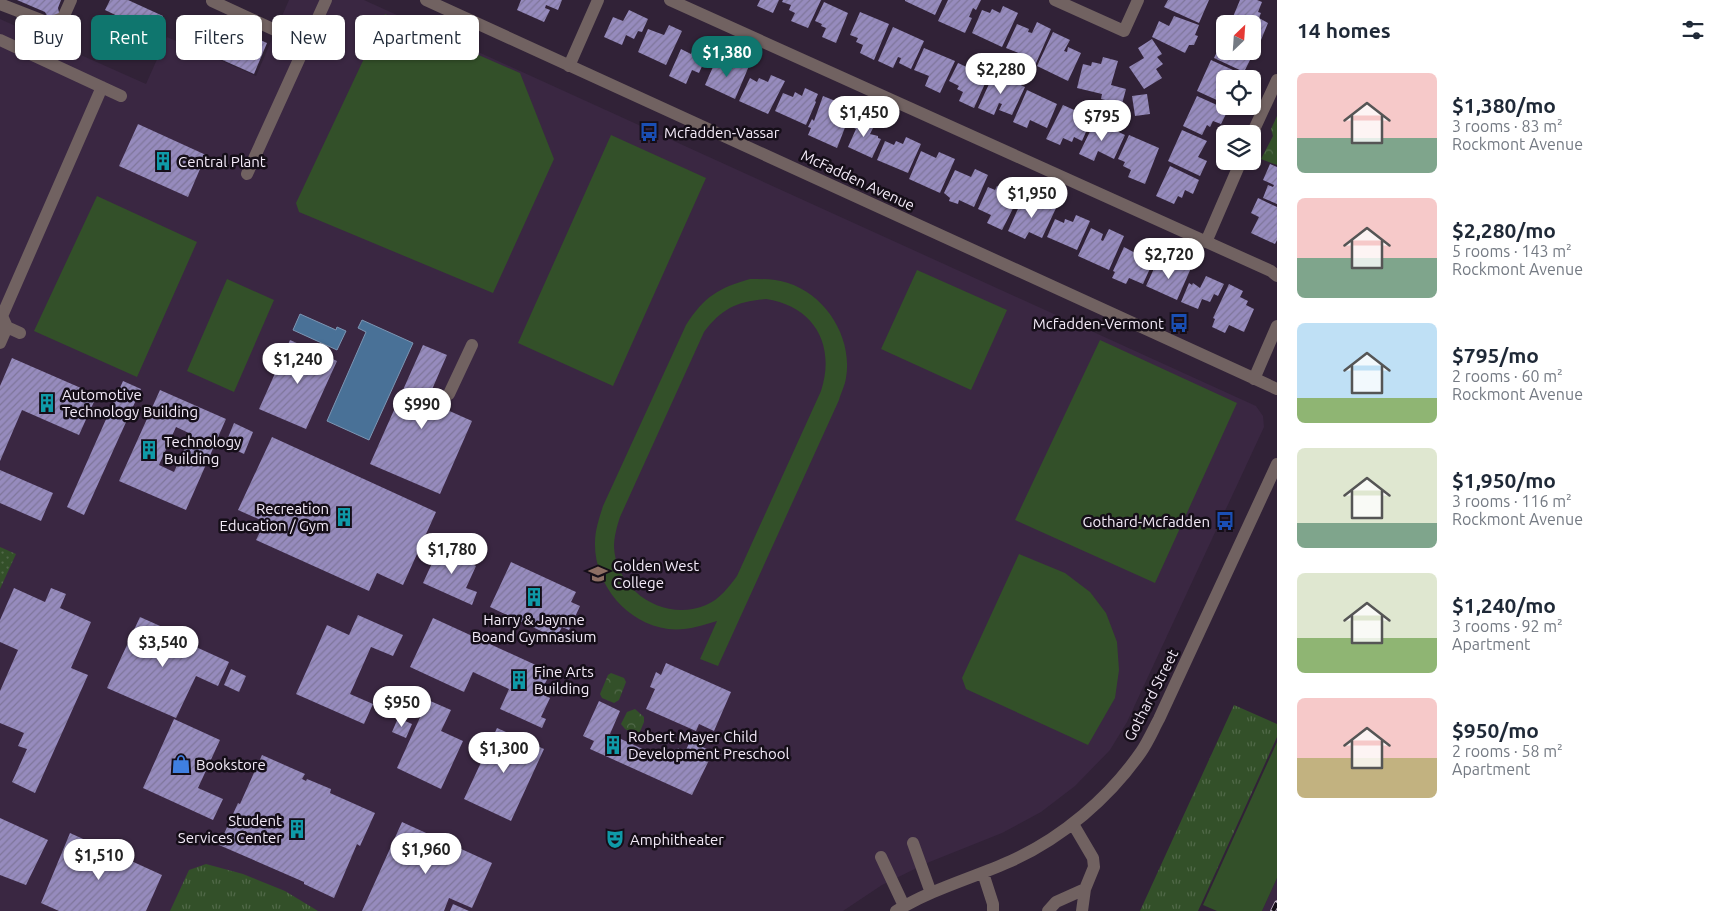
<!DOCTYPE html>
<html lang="en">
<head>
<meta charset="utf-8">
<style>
  body { margin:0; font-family:Ubuntu,sans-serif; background:#f2f2f3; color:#1f2937; height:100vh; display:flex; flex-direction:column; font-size:19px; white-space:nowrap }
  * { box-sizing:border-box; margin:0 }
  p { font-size:16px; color:#747a83 }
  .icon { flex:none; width:28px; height:28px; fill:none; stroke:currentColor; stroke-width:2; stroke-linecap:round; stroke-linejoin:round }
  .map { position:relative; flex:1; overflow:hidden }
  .side { display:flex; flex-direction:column; background:#fff; width:450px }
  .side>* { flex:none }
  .banner { position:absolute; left:15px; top:15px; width:475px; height:45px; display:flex; gap:10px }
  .needle { width:32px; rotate:25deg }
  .buttons { position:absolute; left:1216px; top:15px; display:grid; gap:10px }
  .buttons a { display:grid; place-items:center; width:45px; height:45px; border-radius:8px; background:#fff; box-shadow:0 1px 4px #0004; font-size:25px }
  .price { position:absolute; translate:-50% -42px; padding:0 11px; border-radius:18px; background:#fff; color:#222; font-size:16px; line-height:32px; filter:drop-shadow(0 1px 2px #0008) }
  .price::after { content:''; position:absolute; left:50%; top:30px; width:15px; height:11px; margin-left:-8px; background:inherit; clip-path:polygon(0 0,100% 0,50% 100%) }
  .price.selected { background:#0f766e; color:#fff }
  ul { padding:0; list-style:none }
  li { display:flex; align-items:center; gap:15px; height:125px; padding:0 20px }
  li span { display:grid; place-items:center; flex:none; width:140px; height:100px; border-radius:8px; color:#555 }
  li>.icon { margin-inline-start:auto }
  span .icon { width:60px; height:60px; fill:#fffc; stroke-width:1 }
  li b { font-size:21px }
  h2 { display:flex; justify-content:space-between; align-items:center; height:60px; padding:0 20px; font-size:21px }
  .chip { padding:0 18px; border-radius:8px; background:#fff; box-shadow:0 1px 4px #0004; font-size:18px; line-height:45px }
  .chip.selected { background:#0f766e; color:#fff }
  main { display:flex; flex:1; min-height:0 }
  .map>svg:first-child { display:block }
  .built { fill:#3a2742 }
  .grass { fill:url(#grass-tufts) }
  .park { fill:url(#park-crowns) }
  .garden { fill:url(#garden-dots) }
  .pitch { fill:#335029; fill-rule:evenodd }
  .water { fill:#497197; stroke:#7c96b4 }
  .building { fill:url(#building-hatch); fill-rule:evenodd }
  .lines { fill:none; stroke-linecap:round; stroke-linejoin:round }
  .minor { stroke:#716261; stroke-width:12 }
  .rail-casing { stroke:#cec3d3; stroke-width:5.5 }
  .rail { stroke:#150e18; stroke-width:4; stroke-dasharray:11; stroke-linecap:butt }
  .labels { text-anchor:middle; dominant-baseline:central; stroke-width:5; stroke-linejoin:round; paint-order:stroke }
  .poi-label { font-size:15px; fill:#f4ebf9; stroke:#150e18; text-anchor:start }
  .street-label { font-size:15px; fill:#f4ebf9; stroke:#150e18 }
</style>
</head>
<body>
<main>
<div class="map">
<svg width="1277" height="911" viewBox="0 0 1277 911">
  <defs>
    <pattern id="grass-tufts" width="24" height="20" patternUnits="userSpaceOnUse" patternTransform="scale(1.25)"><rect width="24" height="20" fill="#335029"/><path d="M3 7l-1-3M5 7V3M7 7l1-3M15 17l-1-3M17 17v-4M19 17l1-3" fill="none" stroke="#516949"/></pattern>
    <pattern id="park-crowns" width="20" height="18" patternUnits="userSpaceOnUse" patternTransform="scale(1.25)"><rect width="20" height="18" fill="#335029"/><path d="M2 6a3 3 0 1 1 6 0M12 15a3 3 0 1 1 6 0" fill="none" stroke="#516949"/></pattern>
    <pattern id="garden-dots" width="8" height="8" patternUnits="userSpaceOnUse" patternTransform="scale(1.25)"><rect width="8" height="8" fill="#335029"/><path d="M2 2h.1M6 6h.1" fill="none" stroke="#516949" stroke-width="1.8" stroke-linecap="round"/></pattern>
    <pattern id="building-hatch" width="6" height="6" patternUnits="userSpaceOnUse" patternTransform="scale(1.25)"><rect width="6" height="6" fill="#968bbd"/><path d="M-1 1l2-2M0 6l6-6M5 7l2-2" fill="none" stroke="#7f769b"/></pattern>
  </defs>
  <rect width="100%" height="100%" fill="#312237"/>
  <path class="built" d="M289,0H364L1256,406L1263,416L1264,427L1127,722L1110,750L1075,786L1041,812L1002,833L927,863L882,885L843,911H0V19L146,84L167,37L256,76Z
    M1277,878V911H1262Z"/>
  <path class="grass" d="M1234,705L1277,724V737L1198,911H1140Z
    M206,864L243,874L285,891L318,911H170L189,870Z"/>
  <path class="park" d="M1277,116V165L1261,159L1273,136L1271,129Z
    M611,673L624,678L626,682L619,700L614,703L602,698L600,694L608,675Z
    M635,709L644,717V722L639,734L635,731L632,733L625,729L621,724L627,712Z"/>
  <path class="garden" d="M0,547L16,554L0,589Z"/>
  <path class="pitch" d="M385,14L520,73L554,159L493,293L299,212L296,203Z
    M611,135L706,178L613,386L518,343Z
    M97,196L197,242L137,377L34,331Z
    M917,270L1007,310L971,390L881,349Z
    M227,279L274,300L234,392L187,371Z
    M750,279C763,279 776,279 788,283C826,295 853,338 846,378C845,385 841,393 839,400L718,666L700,659L717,621C701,626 685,631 668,629C627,624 594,584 595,543C595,530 599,519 603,506L686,325C704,297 718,288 750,279ZM766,299C814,306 836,345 821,391L737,576C728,588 720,599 706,605C665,623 616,591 614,547C614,537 617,526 620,517L704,332C721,309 737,301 766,299Z
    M1100,340L1237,403L1155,583L1015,520Z
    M1019,554L1065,573L1090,592L1106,613L1117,642L1119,670L1115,698L1088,745L966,689L962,678Z
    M1277,742V878L1262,911H1217L1203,905Z"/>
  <path class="water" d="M300,314L336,330L337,327L346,331L337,350L293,330Z
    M362,320L413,343L369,440L327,421L366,332L358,328Z"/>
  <path class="building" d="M17,0H61L58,8L60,17L50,21L45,12Z
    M110,0H128L163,16L155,34L105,10Z
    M521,0H562L558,10L546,5L545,8L550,10L544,22L517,10Z
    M760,0H779L773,13L757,6Z
    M783,0H821L808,28L791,21L795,13L789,10L791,5L782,2Z
    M905,0H942L935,15L905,1Z
    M948,0H981L976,10L973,8L969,17L972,18L965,33L938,21Z
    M1168,0H1209L1199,23L1164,7Z
    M1240,0H1257L1262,2L1258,12L1261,13L1259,18L1268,23L1261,40L1252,36V24H1230Z
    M824,2L848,13L836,43L822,37L826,28L821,26L822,24L815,21Z
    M1003,6L1018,13L1002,47L972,33L982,10L990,13L992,9L1000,13Z
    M629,10L648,19L642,32L638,31L634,39L626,35L622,45L604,37L613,17L623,21Z
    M860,12L889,24L874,60L860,53L863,45L856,42L858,38L850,35Z
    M205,15L267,43L254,74L191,46Z
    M1174,16L1199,25L1195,35L1198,36L1194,45H1189L1185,53L1152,37L1159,21L1169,26Z
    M1037,22L1051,29L1033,70L1023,66L1024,63L1018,60L1021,54L1006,48L1017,24L1029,29L1028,32L1032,33Z
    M669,25L682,31L666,65L638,52L648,29L664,35Z
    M893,27L924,41L911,69L899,63L901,58L898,57L893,68L878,61Z
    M1053,32L1070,40L1064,51L1067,52L1068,47L1081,53L1068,81L1037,66Z
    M1225,35V51H1244L1243,54L1251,58L1244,72L1214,58Z
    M1152,39L1162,54L1157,57L1163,64L1156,69L1162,78L1144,89L1129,67L1144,58L1138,48Z
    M696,42L714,51L708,65L703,64L699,73L692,70L686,84L669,76L681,49L691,54Z
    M924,48L955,61L940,93L925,86L929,76L914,70Z
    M1103,57L1118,61L1111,85L1126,89L1122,104L1101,99L1102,94L1077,88L1083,64L1091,66L1092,62L1101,64Z
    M716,60L732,69L736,60L749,66L735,99L705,85Z
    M1211,60L1244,75L1242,79H1225L1223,89L1225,93L1221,102L1197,91Z
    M958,63L988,77L974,108L959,101L963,92L957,89L959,86L949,81Z
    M994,73L1025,87L1012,115L999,110L1002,104L999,103L994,115L978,108Z
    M771,75L785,81L768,114L739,101L750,78L757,82L759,78L768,82Z
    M805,88L818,94L815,101L816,102L806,125L775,111L783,93L793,97L795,92L802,96Z
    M1027,90L1057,104L1047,128L1030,120L1027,128L1013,122Z
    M1147,94L1150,114L1135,116L1132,96Z
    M823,96L838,102L832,117L846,125L837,148L808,135L811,128L808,127L812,119L814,121Z
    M1197,96L1228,110L1221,124L1213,121L1210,127L1207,125L1202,135L1183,126Z
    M1063,105L1092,118L1082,141L1074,137L1072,142L1063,138L1060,145L1046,139Z
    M857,116L875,124L870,134L878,136V138L881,139L872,158L848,147L856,129L852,127Z
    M1095,121L1125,135L1114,159L1098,151L1094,161L1079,154Z
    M138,124L206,155L188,197L119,166Z
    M1182,130L1207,141L1198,157L1207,161L1200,176L1168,161Z
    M1129,135L1159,148L1145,184L1128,177L1131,170L1123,166L1125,162L1118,159Z
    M906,137L921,144L908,173L877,160L885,141L894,145L896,141L903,144Z
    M921,151L936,158L939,152L955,159L940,193L909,179Z
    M1270,164L1277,167V204L1263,198L1268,185L1273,187L1274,185L1263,180Z
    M1170,166L1199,180L1193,194L1185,190L1182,198L1178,196L1174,204L1156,196Z
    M975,169L988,175L974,207L959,200L958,204L949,201L950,198L944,193L955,170L971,177Z
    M1008,182L1023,189L1002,230L987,223L991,215L978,209L988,187L995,190L997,186L1004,190Z
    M1258,198L1277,207V240L1275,244L1251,233L1259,217L1251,213Z
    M1042,199L1057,206L1042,238L1029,232L1025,239L1008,231L1022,200L1034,205L1033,208L1037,210Z
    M1076,215L1090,221L1077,250L1047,237L1055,219L1064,223L1065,219L1073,222Z
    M1091,228L1103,234L1101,240L1103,241L1109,229L1124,236L1109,270L1078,256Z
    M1124,247L1139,255L1143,247L1157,253L1143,284L1129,278L1126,284L1112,278L1115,272L1113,271Z
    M1157,262L1170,268L1168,271L1172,272L1177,262L1191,268L1177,300L1146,286Z
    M1206,276L1224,284L1218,296L1214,294L1210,302L1202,299L1198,309L1181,302L1189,283L1192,285L1193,283L1200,288Z
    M1229,284L1243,291L1240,297L1248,301L1246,305L1254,309L1244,332L1229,325L1225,333L1212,327L1215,319L1213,318Z
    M290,340L337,361L306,429L259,409Z
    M423,345L447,355L427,401L472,421L440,494L370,464Z
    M12,358L97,395L79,435L22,410L0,461V386Z
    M123,381L141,389L84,515L67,507Z
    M160,390L226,419L186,510L119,481ZM176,427L191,434L174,472L159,465Z
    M234,423L253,432L244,454L225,445Z
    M272,437L436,512L403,585L377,573L369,591L256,540L265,522L238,510Z
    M0,470L53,493L41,521L0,503Z
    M447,543L468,553L464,560L476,566L466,588L477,592L472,605L423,583L433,561L438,564Z
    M511,562L576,592L571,602L580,606L569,630L562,627L556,638L490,607Z
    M14,588L45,602L51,588L66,594L60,608L91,622L71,668L88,675L35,793L12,782L27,749L18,746L24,733L0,723V691L18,650L0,642V620Z
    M358,615L403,635L393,656L371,647L350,694L373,704L364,724L296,694L327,625L349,635Z
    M140,617L187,638L185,642L229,662L218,686L196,676L176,718L107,688Z
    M433,618L551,672L540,693L550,698L541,717L546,719L542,728L500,709L509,689L473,672L464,692L410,667Z
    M666,663L731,692L714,731L699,724L696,731L646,709L655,689L650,687L656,672L661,675Z
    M231,669L246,676L239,692L224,685Z
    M428,700L451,710L441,731L463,741L441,789L397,768Z
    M599,701L620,711L610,734L671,762L678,748L685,752L690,741L713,752L692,795L590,749L594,741L583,736Z
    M398,718L412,724L406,738L392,732Z
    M174,719L220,740L198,788L223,799L213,820L143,788Z
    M497,728L544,749L511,821L464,799Z
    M262,755L305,774L302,779L306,781L307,779L331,789L330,793L375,813L360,846L357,844L334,898L304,884V882L219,845L238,803L240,804Z
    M0,818L48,840L26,885L0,875Z
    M402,822L492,863L472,908L449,898L444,911H362Z
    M70,833L162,875L146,911H59L41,903Z
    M453,904L469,911H450Z"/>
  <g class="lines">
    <path class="minor" d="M426,0L1277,389
      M670,0L1271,271L1277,276
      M1055,0L1124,31L1138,0
      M212,1L305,44
      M0,4L49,23L63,18L71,0
      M0,40L121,96
      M569,66L598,0
      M1252,134L1277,80
      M247,174L326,0
      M1206,242L1241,161
      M0,324L20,333
      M0,343L7,327L2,316L102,87
      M1254,379L1277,326
      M449,394L472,345
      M1073,824L1093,858L1094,867L1085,889L1082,911
      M913,843L931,893
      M881,857L904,906
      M983,873L993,904V911
      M896,911C932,889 973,878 1011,861C1062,838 1109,798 1141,752C1148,742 1153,730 1159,719L1277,464
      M1048,911L1056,902L1085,889"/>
    <g class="rail-casing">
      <path id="rail" d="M1273,911L1277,903"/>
    </g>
    <use href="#rail" class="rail"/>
  </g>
  <defs>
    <g id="bus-bare" transform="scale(1.5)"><path d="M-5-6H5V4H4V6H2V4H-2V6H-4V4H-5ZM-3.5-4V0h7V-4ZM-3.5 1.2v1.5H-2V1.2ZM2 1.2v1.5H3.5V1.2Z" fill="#1a4fb4" stroke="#150e18" stroke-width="2.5" paint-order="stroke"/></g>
    <g id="building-bare" transform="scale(1.5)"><path d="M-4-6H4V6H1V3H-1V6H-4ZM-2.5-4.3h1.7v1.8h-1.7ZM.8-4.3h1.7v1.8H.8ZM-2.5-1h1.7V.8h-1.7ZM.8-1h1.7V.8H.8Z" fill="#0f9aa8" stroke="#150e18" stroke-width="2.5" paint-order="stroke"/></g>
    <g id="university-bare" transform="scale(1.5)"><path d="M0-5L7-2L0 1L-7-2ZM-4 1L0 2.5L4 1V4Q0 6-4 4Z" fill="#8d6e63" stroke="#150e18" stroke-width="2.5" paint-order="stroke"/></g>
    <g id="shop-bare" transform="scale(1.5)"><path d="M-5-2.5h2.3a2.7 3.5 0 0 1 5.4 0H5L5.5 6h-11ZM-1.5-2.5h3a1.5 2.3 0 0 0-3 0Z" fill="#3f7fe0" stroke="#150e18" stroke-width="2.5" paint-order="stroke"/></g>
    <g id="theatre-bare" transform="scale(1.5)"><path d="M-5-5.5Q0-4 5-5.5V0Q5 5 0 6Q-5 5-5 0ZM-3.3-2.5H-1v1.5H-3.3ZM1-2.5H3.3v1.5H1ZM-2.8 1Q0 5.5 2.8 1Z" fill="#0f9aa8" stroke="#150e18" stroke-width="2.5" paint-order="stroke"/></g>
  </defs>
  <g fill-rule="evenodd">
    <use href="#bus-bare" x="649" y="132"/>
    <use href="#building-bare" x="163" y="161"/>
    <use href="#bus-bare" x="1179" y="323"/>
    <use href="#building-bare" x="47" y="403"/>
    <use href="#building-bare" x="149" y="450"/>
    <use href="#building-bare" x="344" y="517"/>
    <use href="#bus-bare" x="1225" y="521"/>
    <use href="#university-bare" x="598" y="574"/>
    <use href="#building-bare" x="534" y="597"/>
    <use href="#building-bare" x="519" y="680"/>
    <use href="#building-bare" x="613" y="745"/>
    <use href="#shop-bare" x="181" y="764"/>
    <use href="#building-bare" x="297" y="829"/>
    <use href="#theatre-bare" x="615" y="839"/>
  </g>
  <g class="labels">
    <g class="poi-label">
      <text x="664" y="132">Mcfadden-Vassar</text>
      <text x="178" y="161">Central Plant</text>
      <text x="1164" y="323" text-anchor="end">Mcfadden-Vermont</text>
      <text x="62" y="394">Automotive<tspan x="62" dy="17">Technology Building</tspan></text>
      <text x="164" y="441">Technology<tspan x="164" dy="17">Building</tspan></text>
      <text x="329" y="508" text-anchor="end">Recreation<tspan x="329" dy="17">Education / Gym</tspan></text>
      <text x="1210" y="521" text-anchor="end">Gothard-Mcfadden</text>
      <text x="613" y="565">Golden West<tspan x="613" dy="17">College</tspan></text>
      <text x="534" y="619" text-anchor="middle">Harry &amp; Jaynne<tspan x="534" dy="17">Boand Gymnasium</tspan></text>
      <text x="534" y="671">Fine Arts<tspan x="534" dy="17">Building</tspan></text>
      <text x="628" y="736">Robert Mayer Child<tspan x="628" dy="17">Development Preschool</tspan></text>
      <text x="196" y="764">Bookstore</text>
      <text x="282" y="820" text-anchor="end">Student<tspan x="282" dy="17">Services Center</tspan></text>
      <text x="630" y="839">Amphitheater</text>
    </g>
    <g class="street-label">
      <text transform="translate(858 180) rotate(25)">McFadden Avenue</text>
      <text transform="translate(1151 695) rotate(-63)">Gothard Street</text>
    </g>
  </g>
</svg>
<div class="buttons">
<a><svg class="needle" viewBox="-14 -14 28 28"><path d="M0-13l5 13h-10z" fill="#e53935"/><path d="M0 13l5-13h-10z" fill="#747a83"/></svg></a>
<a><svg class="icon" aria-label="locate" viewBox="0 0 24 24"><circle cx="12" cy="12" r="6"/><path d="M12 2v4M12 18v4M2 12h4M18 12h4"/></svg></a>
<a><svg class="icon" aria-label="layers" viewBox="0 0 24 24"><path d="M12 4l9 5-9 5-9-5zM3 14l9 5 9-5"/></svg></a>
</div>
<b class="price selected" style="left:727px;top:78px">$1,380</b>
<b class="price" style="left:1001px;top:95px">$2,280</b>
<b class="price" style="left:864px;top:138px">$1,450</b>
<b class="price" style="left:1102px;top:142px">$795</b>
<b class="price" style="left:1032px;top:219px">$1,950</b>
<b class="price" style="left:1169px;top:280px">$2,720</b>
<b class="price" style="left:298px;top:385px">$1,240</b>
<b class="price" style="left:422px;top:430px">$990</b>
<b class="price" style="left:452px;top:575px">$1,780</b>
<b class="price" style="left:163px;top:668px">$3,540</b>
<b class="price" style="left:402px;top:728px">$950</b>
<b class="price" style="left:504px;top:774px">$1,300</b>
<b class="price" style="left:426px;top:875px">$1,960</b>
<b class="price" style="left:99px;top:881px">$1,510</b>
<div class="banner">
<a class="chip">Buy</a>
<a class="chip selected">Rent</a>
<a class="chip">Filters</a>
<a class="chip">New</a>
<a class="chip">Apartment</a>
</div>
</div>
<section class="side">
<h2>14 homes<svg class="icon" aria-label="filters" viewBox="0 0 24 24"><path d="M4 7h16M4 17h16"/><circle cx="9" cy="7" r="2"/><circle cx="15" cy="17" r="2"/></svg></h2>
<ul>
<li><span style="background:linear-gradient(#f6c9c9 65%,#7fa58c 0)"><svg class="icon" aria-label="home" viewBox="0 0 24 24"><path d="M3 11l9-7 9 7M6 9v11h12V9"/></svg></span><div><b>$1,380/mo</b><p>3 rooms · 83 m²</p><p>Rockmont Avenue</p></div></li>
<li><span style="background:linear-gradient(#f6c9c9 60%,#7fa58c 0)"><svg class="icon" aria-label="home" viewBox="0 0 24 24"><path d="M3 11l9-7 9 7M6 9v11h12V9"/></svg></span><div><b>$2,280/mo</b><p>5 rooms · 143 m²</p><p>Rockmont Avenue</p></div></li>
<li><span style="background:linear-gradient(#bfe0f5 75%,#8fb573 0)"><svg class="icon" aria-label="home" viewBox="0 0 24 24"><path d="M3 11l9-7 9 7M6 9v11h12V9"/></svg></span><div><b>$795/mo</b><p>2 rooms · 60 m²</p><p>Rockmont Avenue</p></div></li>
<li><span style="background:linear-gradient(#dfe7d0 75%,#7fa58c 0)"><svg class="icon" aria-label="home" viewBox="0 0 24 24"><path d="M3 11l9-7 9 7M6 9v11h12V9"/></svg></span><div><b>$1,950/mo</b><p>3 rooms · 116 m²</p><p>Rockmont Avenue</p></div></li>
<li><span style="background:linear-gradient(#dfe7d0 65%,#8fb573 0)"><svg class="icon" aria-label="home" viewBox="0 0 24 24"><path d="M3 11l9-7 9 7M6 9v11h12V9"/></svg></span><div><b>$1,240/mo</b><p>3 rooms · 92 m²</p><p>Apartment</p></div></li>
<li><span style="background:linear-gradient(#f6c9c9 60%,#c2b280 0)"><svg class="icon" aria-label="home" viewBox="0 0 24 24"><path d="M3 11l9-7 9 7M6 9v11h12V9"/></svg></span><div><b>$950/mo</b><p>2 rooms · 58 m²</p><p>Apartment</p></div></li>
</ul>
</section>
</main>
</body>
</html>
